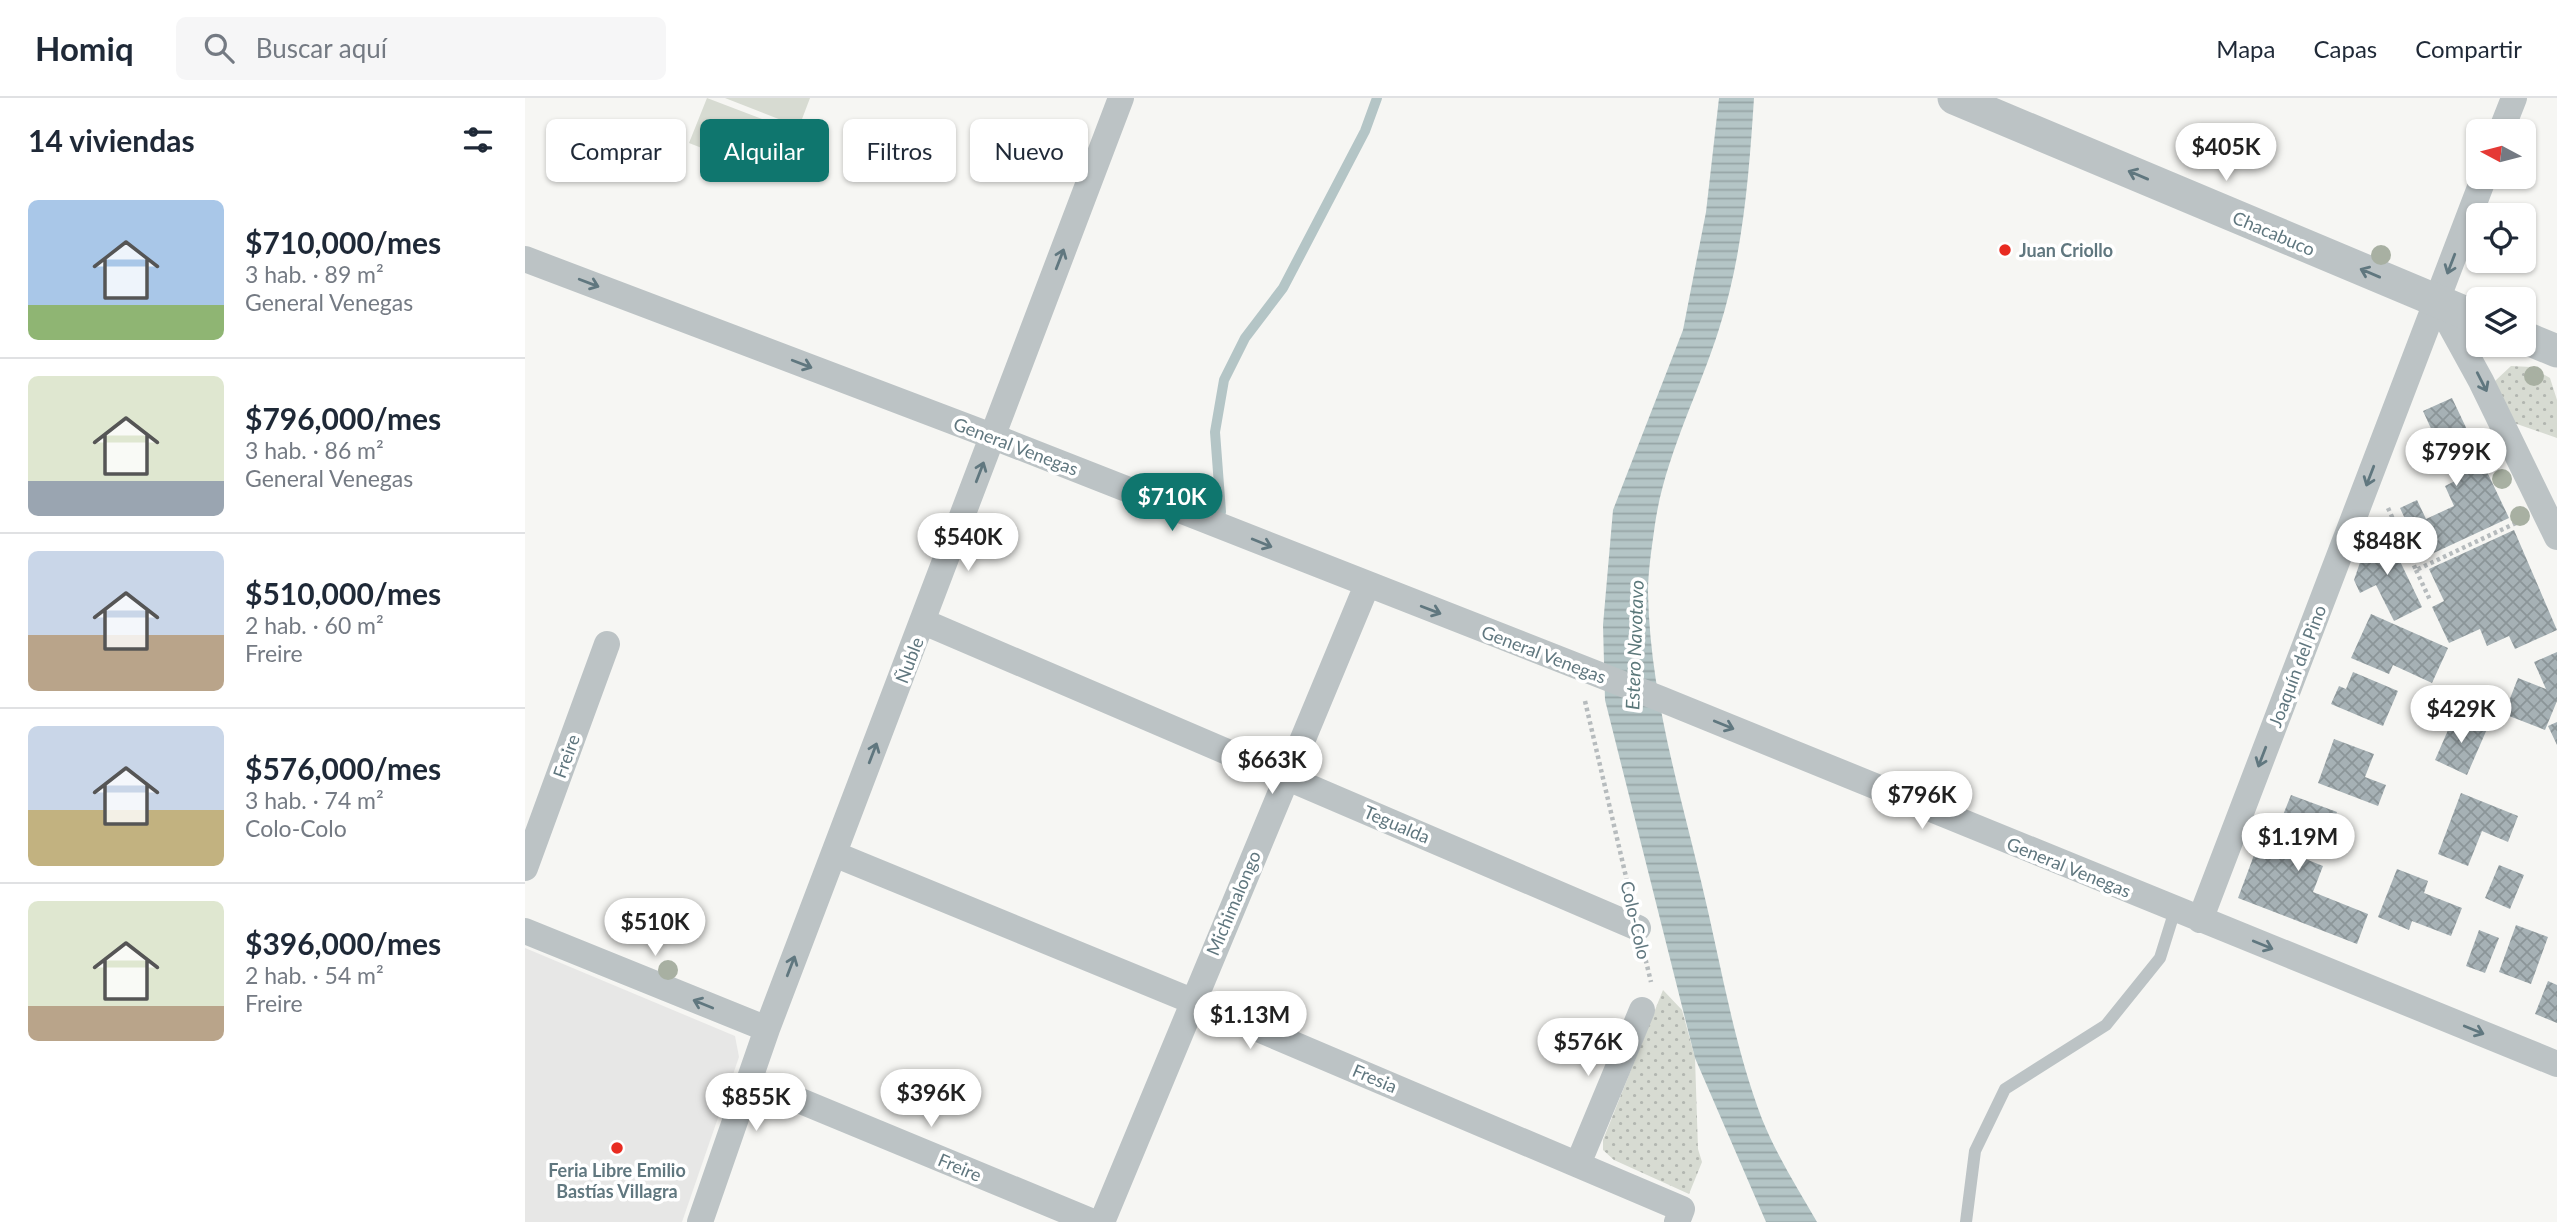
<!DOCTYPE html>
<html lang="es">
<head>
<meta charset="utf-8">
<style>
  body { margin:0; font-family:Lato,sans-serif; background:#f6f6f7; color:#1f2937; height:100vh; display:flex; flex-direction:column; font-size:26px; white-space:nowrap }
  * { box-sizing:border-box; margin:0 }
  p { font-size:23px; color:#747a83 }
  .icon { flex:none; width:38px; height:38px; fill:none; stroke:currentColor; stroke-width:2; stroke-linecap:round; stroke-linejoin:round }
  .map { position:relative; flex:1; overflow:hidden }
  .side { display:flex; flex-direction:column; background:#fff; width:525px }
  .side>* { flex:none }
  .hud { position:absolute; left:21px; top:21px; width:665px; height:63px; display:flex; gap:14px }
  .needle { width:46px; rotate:277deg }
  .buttons { position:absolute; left:1941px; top:21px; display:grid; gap:14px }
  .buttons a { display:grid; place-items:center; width:70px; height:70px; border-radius:10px; background:#fff; box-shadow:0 2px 5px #0004; font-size:35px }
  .price { position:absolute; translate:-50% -60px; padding:0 16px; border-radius:24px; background:#fff; color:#222; font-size:23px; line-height:46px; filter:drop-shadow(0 2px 4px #0008) }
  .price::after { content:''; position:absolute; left:50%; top:42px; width:21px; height:16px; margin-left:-10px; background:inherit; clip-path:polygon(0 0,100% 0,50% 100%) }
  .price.active { background:#0f766e; color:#fff }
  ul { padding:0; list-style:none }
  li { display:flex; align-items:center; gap:21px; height:175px; padding:0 28px }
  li+li { border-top:2px solid #e0e1e3 }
  li span { display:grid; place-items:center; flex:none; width:196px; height:140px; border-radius:10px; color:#555 }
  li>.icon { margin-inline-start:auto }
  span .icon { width:84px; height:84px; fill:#fffc; stroke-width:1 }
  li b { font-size:30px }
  h2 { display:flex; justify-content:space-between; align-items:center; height:84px; padding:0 28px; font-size:30px }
  .pill { padding:0 24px; border-radius:10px; background:#fff; box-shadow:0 2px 5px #0004; font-size:24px; line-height:63px }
  .pill.active { background:#0f766e; color:#fff }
  header { display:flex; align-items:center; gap:42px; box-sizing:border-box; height:98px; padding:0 35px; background:#fff; border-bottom:2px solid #e0e1e3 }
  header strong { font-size:33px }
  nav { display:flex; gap:38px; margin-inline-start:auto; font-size:24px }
  .search { width:490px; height:63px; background:#f6f6f7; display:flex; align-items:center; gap:18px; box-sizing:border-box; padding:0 24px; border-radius:10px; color:#747a83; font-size:26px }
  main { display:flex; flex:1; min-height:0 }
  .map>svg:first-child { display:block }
  .built { fill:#e7e7e6 }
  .grass { fill:#d7dbd2 }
  .park { fill:url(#park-dots) }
  .water { fill:url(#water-rules) }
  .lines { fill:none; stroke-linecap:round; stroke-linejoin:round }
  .stream { stroke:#b4c5c6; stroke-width:10 }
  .building { fill:url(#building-cross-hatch) }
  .path { stroke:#b6bbbd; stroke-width:4.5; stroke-dasharray:3.5 3.5; stroke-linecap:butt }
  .service { stroke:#bcc3c5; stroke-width:12 }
  .minor { stroke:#bcc3c5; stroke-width:26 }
  .tertiary { stroke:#bcc3c5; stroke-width:33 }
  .tree { fill:#a8b0a2 }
  .oneway { stroke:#60777f }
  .poi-dot { fill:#e82b21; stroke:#fff; stroke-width:2.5 }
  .labels { text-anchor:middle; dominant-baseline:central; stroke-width:7; stroke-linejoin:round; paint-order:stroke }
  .street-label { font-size:18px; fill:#60777f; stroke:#fff }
  .poi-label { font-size:18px; font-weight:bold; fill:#60777f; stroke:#fff; text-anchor:start }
  .water-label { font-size:19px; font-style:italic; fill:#5b787a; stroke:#fff }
</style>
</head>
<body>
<header>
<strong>Homiq</strong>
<div class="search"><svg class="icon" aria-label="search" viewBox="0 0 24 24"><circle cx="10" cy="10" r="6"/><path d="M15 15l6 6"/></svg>Buscar aquí</div>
<nav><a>Mapa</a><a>Capas</a><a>Compartir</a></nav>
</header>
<main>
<section class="side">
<h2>14 viviendas<svg class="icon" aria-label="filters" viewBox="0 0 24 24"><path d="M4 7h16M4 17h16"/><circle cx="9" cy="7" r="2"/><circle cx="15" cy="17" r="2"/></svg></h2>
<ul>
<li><span style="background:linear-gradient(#a9c7e8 75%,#8fb573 0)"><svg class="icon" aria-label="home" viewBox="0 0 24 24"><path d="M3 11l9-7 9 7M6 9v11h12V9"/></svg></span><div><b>$710,000/mes</b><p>3 hab. · 89 m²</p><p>General Venegas</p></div></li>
<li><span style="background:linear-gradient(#dfe7d0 75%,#9aa5b1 0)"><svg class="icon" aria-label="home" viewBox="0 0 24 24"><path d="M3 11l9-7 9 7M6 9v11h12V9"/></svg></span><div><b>$796,000/mes</b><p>3 hab. · 86 m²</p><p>General Venegas</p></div></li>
<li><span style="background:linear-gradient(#c9d6e8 60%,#b9a48a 0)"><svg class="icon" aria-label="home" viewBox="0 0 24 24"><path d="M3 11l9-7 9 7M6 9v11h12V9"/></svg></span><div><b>$510,000/mes</b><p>2 hab. · 60 m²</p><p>Freire</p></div></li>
<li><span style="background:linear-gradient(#c9d6e8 60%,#c2b280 0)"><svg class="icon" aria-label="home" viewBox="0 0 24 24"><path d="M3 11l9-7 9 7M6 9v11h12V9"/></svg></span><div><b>$576,000/mes</b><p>3 hab. · 74 m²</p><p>Colo-Colo</p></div></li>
<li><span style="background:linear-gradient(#dfe7d0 75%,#b9a48a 0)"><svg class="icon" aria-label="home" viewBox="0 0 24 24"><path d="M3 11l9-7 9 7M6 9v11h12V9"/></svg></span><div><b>$396,000/mes</b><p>2 hab. · 54 m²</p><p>Freire</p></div></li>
</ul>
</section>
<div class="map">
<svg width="2032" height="1124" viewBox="0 0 2032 1124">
  <defs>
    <pattern id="park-dots" width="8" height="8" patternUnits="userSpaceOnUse" patternTransform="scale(1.75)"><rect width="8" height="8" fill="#d7dbd2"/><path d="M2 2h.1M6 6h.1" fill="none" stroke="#b2b6b0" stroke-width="1.8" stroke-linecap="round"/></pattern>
    <pattern id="water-rules" width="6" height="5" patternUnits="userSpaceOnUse" patternTransform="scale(1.75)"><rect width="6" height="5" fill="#b4c5c6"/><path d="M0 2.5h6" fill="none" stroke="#96a5a6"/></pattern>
    <pattern id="building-cross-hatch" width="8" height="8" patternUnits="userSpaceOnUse" patternTransform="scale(1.75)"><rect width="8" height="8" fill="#a6b1b5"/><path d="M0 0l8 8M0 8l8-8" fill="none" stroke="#8b9598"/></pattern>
  </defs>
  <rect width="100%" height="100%" fill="#f6f6f3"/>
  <path class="built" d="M0,850L210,938L214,959L157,1124H0Z"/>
  <path class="grass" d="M182,0L271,34L253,80L164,45Z
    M200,0H285L274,29Z"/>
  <path class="park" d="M1986,268L2006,269L2025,280L2032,302V340L1989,325L1970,283Z
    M1138,892L1157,912L1170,960L1173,1051L1177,1064L1164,1096L1089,1062L1078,1052V1042Z"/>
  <path class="water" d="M1194,0H1229C1224,78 1218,156 1194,231C1174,295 1140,358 1130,426C1127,448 1123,473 1123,495C1125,594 1153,687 1176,783C1195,861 1208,945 1237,1021C1251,1056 1273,1091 1292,1124H1241L1170,960L1080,602L1078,527L1088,412L1158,232L1181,114Z"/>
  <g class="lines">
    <path class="stream" d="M696,414L690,334L699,282L720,240L758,190L840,33L852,0"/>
  </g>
  <path class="building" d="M1927,300L1984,420L1898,460L1875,410L1892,402L1901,421L1929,408L1920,388L1930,383L1898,313Z
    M1860,432L1897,509L1869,523L1851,487L1835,495L1829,482L1843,441Z
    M1989,432L2032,532L1990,551L1984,538L1962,548L1955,531L1924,545L1907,509L1919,503L1904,471Z
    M1846,516L1923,550L1907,585L1868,567L1864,576L1826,560Z
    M2032,554V603L2020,632L1979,616L1993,580L2021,591L2009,564Z
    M1828,574L1873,593L1858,628L1806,606L1814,588L1821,591Z
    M1930,616L1962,631L1942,677L1910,662Z
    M2032,624V647L2023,628Z
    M1809,641L1849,656L1840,679L1861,687L1853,708L1793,685Z
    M1936,695L1993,718L1983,744L1957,733L1943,768L1913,756Z
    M1766,697L1812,714L1803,739L1783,732L1773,758L1798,768L1788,794L1843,816L1832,846L1713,800L1744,717L1756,722Z
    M1974,767L1999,777L1985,811L1960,800Z
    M1872,771L1903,783L1899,795L1937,810L1926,838L1887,823L1884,832L1853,819Z
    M1991,827L2023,839L2006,886L1974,874Z
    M1954,832L1974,840L1960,875L1941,868Z
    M2023,883L2032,887V925L2010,916Z"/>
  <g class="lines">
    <path class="path" d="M1863,410L1891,472L1993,424
      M1891,472L1905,502
      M1060,603L1105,796
      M1119,855L1126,884"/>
    <path class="service" d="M1441,1124L1450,1053L1480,991L1581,927L1635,860L1650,812"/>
    <path class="minor" d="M1976,33L1989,0
      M0,161L469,339L1136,601L2032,966
      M1912,203L1956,283L2032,439
      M399,524L1113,830
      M309,756L667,903L1157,1111L1152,1124
      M0,770L82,546
      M1675,822L1959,79
      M0,833L242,931
      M225,982L568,1124
      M1053,1066L1117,912
      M175,1124L242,931L596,0
      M577,1124L842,487"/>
    <path class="tertiary" d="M1429,0L1953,220
      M1998,239L2032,253"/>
  </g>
  <g class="tree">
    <circle cx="1856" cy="157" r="10"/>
    <circle cx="2009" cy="278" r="10"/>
    <circle cx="1977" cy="381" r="10"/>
    <circle cx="1995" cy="418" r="10"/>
    <circle cx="143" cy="872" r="10"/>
  </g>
  <defs><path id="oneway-shaft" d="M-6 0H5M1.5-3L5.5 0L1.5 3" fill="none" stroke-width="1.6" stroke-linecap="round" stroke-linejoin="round" transform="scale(1.75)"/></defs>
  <g class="oneway">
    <use href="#oneway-shaft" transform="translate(1613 77) rotate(-157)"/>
    <use href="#oneway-shaft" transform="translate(535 161) rotate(-69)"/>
    <use href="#oneway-shaft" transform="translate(1926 166) rotate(111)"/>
    <use href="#oneway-shaft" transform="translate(1845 175) rotate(-157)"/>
    <use href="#oneway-shaft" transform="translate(64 185) rotate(21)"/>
    <use href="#oneway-shaft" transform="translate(277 266) rotate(21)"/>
    <use href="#oneway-shaft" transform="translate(1957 284) rotate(63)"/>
    <use href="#oneway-shaft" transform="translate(455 374) rotate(-69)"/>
    <use href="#oneway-shaft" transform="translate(1845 378) rotate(111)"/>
    <use href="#oneway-shaft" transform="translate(737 445) rotate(22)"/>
    <use href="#oneway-shaft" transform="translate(906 512) rotate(21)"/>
    <use href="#oneway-shaft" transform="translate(1199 627) rotate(22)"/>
    <use href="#oneway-shaft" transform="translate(348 655) rotate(-69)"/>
    <use href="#oneway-shaft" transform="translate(1737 659) rotate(111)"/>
    <use href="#oneway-shaft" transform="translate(1738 847) rotate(22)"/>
    <use href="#oneway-shaft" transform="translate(266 868) rotate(-69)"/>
    <use href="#oneway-shaft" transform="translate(178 906) rotate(-158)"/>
    <use href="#oneway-shaft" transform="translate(1949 932) rotate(22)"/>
  </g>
  <g class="poi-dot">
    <circle cx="1480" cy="152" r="7"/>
    <circle cx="92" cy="1050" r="7"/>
  </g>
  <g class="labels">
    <g class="street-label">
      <text transform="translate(1749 135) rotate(23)">Chacabuco</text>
      <text transform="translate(491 348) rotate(21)">General Venegas</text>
      <text transform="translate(1019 556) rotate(21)">General Venegas</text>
      <text transform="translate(384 562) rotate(-69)">Ñuble</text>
      <text transform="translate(1772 568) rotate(-69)">Joaquín del Pino</text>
      <text transform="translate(41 658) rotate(-70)">Freire</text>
      <text transform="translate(872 726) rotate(23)">Tegualda</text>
      <text transform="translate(1544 769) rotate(22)">General Venegas</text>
      <text transform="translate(708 805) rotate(-67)">Michimalongo</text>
      <text transform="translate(1111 822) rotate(77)">Colo-Colo</text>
      <text transform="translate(850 980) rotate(23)">Fresia</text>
      <text transform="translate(435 1069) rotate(23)">Freire</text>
    </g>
    <g class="poi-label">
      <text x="1494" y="152">Juan Criollo</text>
      <text x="92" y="1072" text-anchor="middle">Feria Libre Emilio<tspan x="92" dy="21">Bastías Villagra</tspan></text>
    </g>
    <g class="water-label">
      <text transform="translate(1109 547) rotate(-88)">Estero Navotavo</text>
    </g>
  </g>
</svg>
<div class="buttons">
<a><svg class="needle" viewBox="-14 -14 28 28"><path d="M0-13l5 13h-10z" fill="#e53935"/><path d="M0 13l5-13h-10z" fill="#747a83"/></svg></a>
<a><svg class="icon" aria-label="locate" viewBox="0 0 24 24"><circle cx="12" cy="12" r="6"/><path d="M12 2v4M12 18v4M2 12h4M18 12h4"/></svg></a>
<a><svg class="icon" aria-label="layers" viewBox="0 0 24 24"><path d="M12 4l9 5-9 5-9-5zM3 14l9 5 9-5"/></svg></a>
</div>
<b class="price" style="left:1701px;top:85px">$405K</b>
<b class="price" style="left:1931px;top:390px">$799K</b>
<b class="price active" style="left:647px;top:435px">$710K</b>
<b class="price" style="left:443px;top:475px">$540K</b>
<b class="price" style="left:1862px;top:479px">$848K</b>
<b class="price" style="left:1936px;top:647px">$429K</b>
<b class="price" style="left:747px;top:698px">$663K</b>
<b class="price" style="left:1397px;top:733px">$796K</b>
<b class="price" style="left:1773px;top:775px">$1.19M</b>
<b class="price" style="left:130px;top:860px">$510K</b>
<b class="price" style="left:725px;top:953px">$1.13M</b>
<b class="price" style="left:1063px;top:980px">$576K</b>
<b class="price" style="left:406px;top:1031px">$396K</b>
<b class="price" style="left:231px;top:1035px">$855K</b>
<div class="hud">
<a class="pill">Comprar</a>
<a class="pill active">Alquilar</a>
<a class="pill">Filtros</a>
<a class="pill">Nuevo</a>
</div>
</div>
</main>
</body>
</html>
